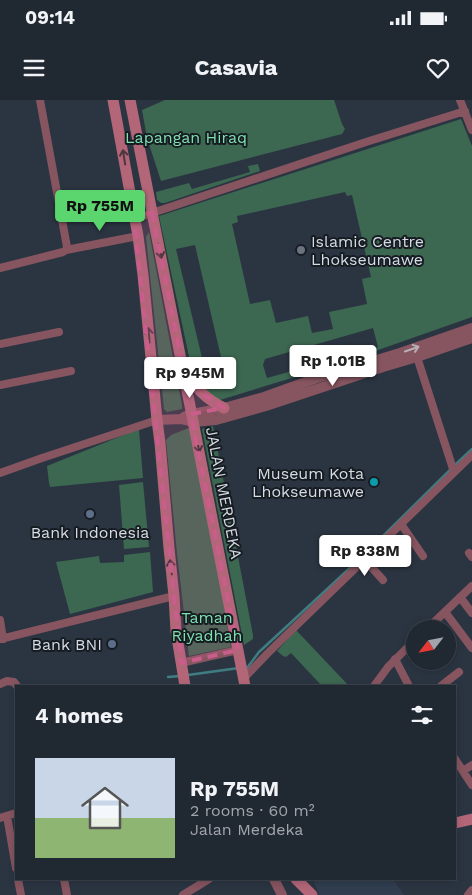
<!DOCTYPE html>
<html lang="en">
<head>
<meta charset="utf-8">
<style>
  body { margin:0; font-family:"Work Sans",sans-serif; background:#28303a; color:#f1f3f6; height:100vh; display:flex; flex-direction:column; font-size:19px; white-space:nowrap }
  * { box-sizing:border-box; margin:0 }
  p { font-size:16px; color:#a2a6ac }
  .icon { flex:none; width:28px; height:28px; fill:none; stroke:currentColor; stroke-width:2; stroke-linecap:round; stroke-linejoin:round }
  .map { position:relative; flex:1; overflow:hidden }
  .sheet { position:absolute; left:15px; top:585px; width:441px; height:195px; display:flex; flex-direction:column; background:#202832; border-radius:0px; box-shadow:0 2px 8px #0003,0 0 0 1px #3d444d }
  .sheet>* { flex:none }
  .needle { width:32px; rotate:238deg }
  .controls { position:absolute; left:406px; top:520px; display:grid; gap:10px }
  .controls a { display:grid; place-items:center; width:50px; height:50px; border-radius:50%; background:#202832; box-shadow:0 2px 8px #0003,0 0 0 1px #3d444d; font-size:25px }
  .price { position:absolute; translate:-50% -42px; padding:0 11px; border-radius:5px; background:#fff; color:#222; font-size:16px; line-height:32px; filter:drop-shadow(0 1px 2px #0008) }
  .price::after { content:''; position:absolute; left:50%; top:30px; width:15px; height:11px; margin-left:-8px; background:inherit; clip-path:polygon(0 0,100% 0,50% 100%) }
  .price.selected { background:#5bd56e; color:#111 }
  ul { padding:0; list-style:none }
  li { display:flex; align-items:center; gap:15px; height:125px; padding:0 20px }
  li span { display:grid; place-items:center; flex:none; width:140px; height:100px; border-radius:0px; color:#555 }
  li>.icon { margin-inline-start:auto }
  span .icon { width:60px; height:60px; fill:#fffc; stroke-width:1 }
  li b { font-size:21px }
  h2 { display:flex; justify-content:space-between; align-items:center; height:60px; padding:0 20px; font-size:21px }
  .status { display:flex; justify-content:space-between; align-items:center; height:35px; padding:0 25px; background:#202832; direction:ltr }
  .status svg { height:14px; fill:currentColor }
  header { display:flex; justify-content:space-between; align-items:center; height:65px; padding:0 20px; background:#202832; font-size:22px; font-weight:700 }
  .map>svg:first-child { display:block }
  .built { fill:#303e50 }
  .green { fill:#3c6751; fill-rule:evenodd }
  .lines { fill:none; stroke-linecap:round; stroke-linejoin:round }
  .stream { stroke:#407d83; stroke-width:2.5 }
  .minor { stroke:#865560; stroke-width:8 }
  .tertiary { stroke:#865560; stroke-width:10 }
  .secondary { stroke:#b26678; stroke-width:11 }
  .oneway { stroke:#4d3640 }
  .oneway2 { stroke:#b9adb6 }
  .marked { fill:#c95d8b; fill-opacity:0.2; stroke:#c95d8b; stroke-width:4; stroke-dasharray:10 6; stroke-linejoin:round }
  .worship-dot { fill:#6b7280; stroke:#171c22; stroke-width:2 }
  .culture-dot { fill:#0f9aa8; stroke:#171c22; stroke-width:2 }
  .service-dot { fill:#5c6f8a; stroke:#171c22; stroke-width:2 }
  .labels { text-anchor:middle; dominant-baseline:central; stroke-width:4; stroke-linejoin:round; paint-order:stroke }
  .park-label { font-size:16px; fill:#7ee0af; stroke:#171c22 }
  .poi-label { font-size:16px; fill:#d5dce4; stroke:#171c22; text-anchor:end }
  .street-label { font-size:16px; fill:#d5dce4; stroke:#171c22 }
</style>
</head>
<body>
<div class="status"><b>09:14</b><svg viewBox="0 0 49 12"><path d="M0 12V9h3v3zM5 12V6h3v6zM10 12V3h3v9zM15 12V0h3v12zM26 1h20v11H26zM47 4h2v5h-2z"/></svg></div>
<header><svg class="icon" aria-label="menu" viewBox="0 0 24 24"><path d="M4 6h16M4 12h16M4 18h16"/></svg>Casavia<svg class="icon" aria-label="heart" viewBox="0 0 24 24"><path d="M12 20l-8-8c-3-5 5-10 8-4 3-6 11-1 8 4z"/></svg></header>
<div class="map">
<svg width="472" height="795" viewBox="0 0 472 795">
  <rect width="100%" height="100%" fill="#2b3542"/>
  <path class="built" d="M313,779H393L404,795H319Z"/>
  <path class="green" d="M165,0H334L342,24L345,29L342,34L161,81L147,38L142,10Z
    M461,19L472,46V217L344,262L220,300L210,295L196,278L191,266L159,116ZM345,92L347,96L352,95L371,177L362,179L367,204L329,212L333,229L312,233L308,216L276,223L270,200L250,204L232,124L238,122L237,116ZM195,145L221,257L203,262L176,149ZM373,228L378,247L267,278L263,265L265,259Z
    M258,64L260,71L165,103H161L157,100L156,92L189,83L192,89L250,72L248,66Z
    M149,132L182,305V309L167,312L164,309L146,137Z
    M194,326L231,547L189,556L177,453L166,340L171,335Z
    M213,326L253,535V539L244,545L202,329Z
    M136,330H139L143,378L50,387L49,383L47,366Z
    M143,382L149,447L124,449L119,385Z
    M150,452L153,492L70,514L56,462L99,456L100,463L124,462V455Z
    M296,530L349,586H322L291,553L286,557L283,556L277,551Z"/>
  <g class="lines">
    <path class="stream" d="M455,365L472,349
      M378,441L451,369
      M245,568H247L259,552L351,467
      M188,575L239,568
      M168,577L180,576"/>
    <path class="minor" d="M460,0L472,30
      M134,119L366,42L465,11
      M66,150L138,136
      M0,168L63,152L66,150L67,147L40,0
      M0,244L59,232
      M417,257L454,372
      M0,285L71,271
      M0,373L42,358L157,320
      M401,424L423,456
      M469,453L472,457
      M365,460L383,480
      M460,497L472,513
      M445,512L472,548
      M0,520L3,539
      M427,529L472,486
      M0,539L174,496
      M395,559L409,586
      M181,563L238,550
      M243,579L268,553L472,355
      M0,584L7,581L14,582L17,586
      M374,586L388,567L415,540
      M441,586L459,572
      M455,659L472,685
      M463,671L472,665
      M7,716L16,768
      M0,718L16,713
      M18,779L21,795
      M64,779L67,795
      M183,795L209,779
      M468,795L472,790"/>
    <path class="tertiary" d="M184,317L192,314L224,308L264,297L317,278L400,253L472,228
      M157,320L181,319L193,322L216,320L227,317L266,306L383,267L417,257L472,238
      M274,779L282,795"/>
    <path class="secondary" d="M113,0L138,136L143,175L157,320L160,343L169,448L174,496L176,531L185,586
      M130,0L245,586
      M186,271C196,289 206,299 224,308
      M455,723L472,719
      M296,779L312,795"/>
  </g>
  <defs><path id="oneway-shaft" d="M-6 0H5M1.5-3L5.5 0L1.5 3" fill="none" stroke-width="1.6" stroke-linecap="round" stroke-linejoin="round" transform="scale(1.25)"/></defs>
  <g class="oneway">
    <use href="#oneway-shaft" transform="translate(124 57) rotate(-99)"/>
    <use href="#oneway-shaft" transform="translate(160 151) rotate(79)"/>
    <use href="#oneway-shaft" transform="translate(149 235) rotate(-95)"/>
    <use href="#oneway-shaft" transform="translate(198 345) rotate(79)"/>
    <use href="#oneway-shaft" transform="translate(171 467) rotate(-97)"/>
  </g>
  <use class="oneway2" href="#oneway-shaft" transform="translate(412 249) rotate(-19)"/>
  <path class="marked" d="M152,112L182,263L203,294L224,308L191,314L238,550L181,563L134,119Z"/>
  <circle class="worship-dot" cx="301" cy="150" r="5"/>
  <circle class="culture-dot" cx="374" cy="382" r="5"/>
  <g class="service-dot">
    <circle cx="90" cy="414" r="5"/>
    <circle cx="112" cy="544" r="5"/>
  </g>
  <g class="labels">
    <g class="park-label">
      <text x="186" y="37">Lapangan Hiraq</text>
      <text x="207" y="517">Taman<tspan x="207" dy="18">Riyadhah</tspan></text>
    </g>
    <g class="poi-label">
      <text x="311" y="141" text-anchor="start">Islamic Centre<tspan x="311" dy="18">Lhokseumawe</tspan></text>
      <text x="364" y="373">Museum Kota<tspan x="364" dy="18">Lhokseumawe</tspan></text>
      <text x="90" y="432" text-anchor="middle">Bank Indonesia</text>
      <text x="102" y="544">Bank BNI</text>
    </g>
    <g class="street-label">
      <text transform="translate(224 393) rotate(79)">JALAN MERDEKA</text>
    </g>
  </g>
</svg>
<div class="controls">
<a><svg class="needle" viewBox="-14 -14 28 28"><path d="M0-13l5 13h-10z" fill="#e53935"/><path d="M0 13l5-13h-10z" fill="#a2a6ac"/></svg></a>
</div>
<b class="price selected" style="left:100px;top:132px">Rp 755M</b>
<b class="price" style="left:333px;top:287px">Rp 1.01B</b>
<b class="price" style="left:190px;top:299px">Rp 945M</b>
<b class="price" style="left:365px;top:477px">Rp 838M</b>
<section class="sheet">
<h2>4 homes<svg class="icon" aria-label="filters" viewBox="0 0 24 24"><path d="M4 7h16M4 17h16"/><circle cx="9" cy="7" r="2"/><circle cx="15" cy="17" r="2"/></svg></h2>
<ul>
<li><span style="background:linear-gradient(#c9d6e8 60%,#8fb573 0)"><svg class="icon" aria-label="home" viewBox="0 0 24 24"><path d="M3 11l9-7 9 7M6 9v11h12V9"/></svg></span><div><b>Rp 755M</b><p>2 rooms · 60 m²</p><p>Jalan Merdeka</p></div></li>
</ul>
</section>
</div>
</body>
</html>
